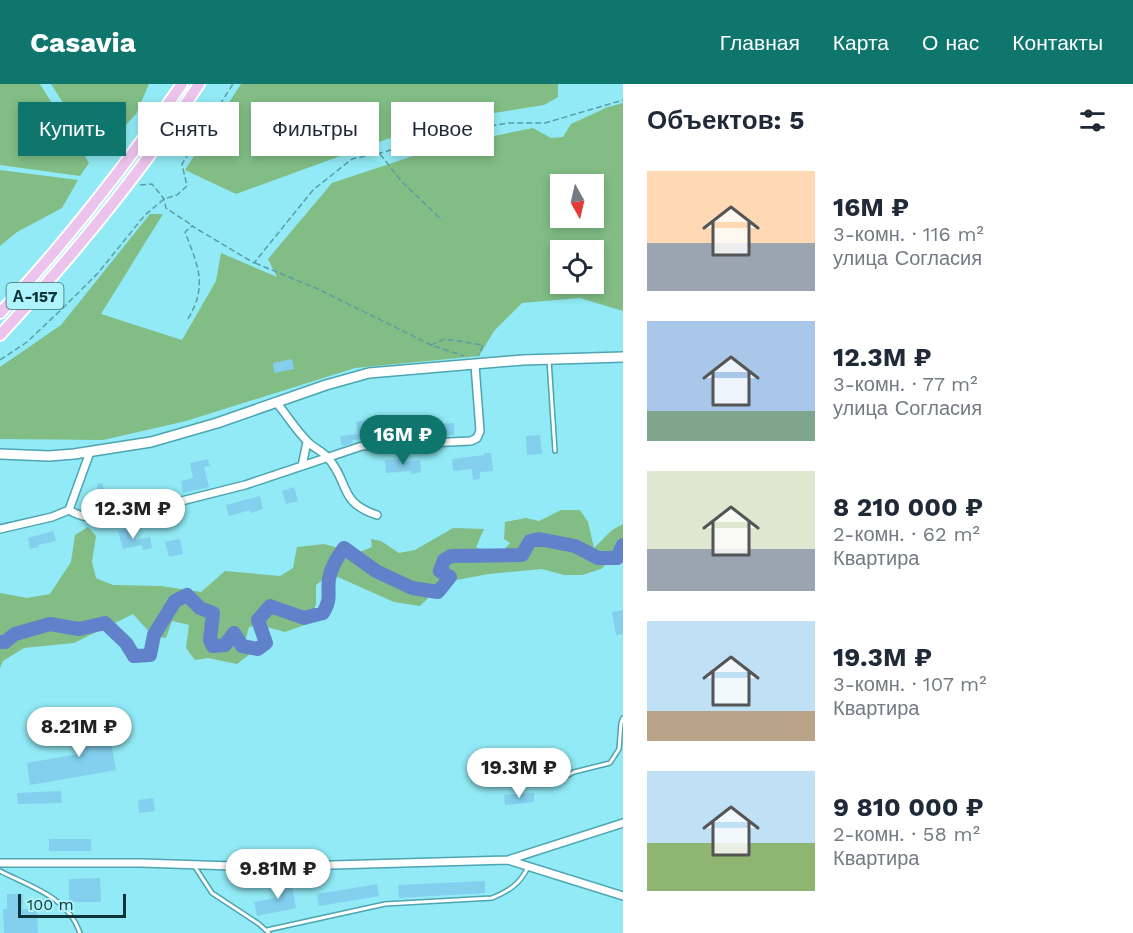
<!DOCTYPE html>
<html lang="ru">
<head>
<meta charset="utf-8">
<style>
  body { margin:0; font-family:"Work Sans",sans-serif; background:#f2f2f3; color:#1f2937; height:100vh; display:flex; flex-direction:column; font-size:22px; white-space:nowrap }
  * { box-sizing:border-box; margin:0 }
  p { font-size:20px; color:#747a83 }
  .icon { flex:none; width:33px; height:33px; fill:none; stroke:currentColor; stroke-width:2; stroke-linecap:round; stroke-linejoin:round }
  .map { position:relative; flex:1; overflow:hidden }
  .drawer { display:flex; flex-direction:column; background:#fff; width:510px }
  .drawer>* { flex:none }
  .banner { position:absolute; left:18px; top:18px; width:514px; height:54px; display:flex; gap:12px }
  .needle { width:39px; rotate:172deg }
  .fabs { position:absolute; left:550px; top:90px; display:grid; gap:12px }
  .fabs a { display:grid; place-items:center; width:54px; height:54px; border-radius:0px; background:#fff; box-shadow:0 3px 9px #0003; font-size:30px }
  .scale { position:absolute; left:18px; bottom:15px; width:108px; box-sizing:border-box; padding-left:6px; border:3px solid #0c3337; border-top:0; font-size:16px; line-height:21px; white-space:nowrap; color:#0c3337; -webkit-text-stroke:4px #aff4fd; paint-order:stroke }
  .price { position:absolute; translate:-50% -51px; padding:0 14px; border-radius:21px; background:#fff; color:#222; font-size:20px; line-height:39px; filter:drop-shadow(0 2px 3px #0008) }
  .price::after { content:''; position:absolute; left:50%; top:36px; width:18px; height:14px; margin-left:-9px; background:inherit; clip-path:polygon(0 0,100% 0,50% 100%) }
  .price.selected { background:#0f766e; color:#fff }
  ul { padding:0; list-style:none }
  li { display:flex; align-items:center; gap:18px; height:150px; padding:0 24px }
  li span { display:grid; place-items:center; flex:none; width:168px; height:120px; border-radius:0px; color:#555 }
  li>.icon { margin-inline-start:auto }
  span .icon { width:72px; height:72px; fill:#fffc; stroke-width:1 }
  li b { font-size:26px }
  h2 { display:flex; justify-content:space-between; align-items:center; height:72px; padding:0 24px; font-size:26px }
  .pill { padding:0 21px; border-radius:0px; background:#fff; box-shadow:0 3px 9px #0003; font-size:21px; line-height:54px }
  .pill.selected { background:#0f766e; color:#fff }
  header { display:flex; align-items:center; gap:36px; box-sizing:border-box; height:84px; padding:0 30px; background:#0f766e; color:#fff }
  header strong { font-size:28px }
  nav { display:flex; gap:33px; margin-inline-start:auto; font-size:21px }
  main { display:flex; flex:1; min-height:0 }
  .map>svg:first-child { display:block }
  .green { fill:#81bd85; fill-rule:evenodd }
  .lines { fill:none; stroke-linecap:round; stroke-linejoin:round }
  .river { stroke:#6281cb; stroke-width:14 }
  .building { fill:#84cfee }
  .lane-casing { stroke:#4ca5b0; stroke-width:6 }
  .street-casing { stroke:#4ca5b0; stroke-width:10 }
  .secondary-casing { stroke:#4ca5b0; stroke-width:12 }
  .primary-casing { stroke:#fff; stroke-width:14 }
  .path { stroke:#5a9ea6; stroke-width:1.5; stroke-dasharray:6 3; stroke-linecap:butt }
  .lane { stroke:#fff; stroke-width:3 }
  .street { stroke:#fff; stroke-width:7 }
  .secondary { stroke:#fff; stroke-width:9 }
  .primary { stroke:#ecc3ed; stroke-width:10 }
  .labels { text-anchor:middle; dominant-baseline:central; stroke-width:4.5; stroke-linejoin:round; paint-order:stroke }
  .shield { fill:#aff4fd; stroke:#3d6d72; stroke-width:1.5 }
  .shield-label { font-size:16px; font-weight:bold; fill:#0c3337 }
</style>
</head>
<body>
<header>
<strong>Casavia</strong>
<nav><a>Главная</a><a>Карта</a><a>О нас</a><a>Контакты</a></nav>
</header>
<main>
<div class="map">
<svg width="623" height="849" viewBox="0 0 623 849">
  <rect width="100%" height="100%" fill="#91eaf5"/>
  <path class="green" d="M0,0H40L89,79L80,92L0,81Z
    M51,0H149L136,30L97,72Z
    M241,0H558V13L544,21L431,39L236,110L185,86Z
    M623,19V227L580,214L522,219L494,247L479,272L355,284L186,337L103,356L0,355V283L61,241L150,130H163L101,230L182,256L216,197L221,169L277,193L268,175L332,99L440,63L533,44L551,54L563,53L571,40L608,23ZM561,100H594V134H561ZM561,166H594V200H561Z
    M0,86L78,96L62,124L17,148L0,162Z
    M561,426H580L588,438L594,464L612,446L623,440V464L601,485L582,491H564L542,485L488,490L436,500L432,510L420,522L394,518L331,490L316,501V520L310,539L285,548L260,541L249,543L246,554L249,571L237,580L208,574L195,576L186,564L189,541L172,537L166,554L153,552L133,530L74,559L24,564L3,577L0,584V509L27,514L50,510L71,478L75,451L88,443L96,452L92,478L96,494L113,501L161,502L201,508L225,487L280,492L293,484L297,463L324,460L357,469L372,463L371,455L381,457L399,469L415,466L453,444L484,445L476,463L485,469L499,471L510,459L504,455L505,438L526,434L539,437Z"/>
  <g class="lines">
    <path class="river" d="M0,558H5L15,550L50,540L79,545L105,539L126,559L134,572L150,571L154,551L175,517L187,511L200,524L213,529L210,556L213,562L225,561L234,549L242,562L258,565L266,559L258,536L270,522L304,534L323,529C332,514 327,510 329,495C331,483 337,474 344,464L376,487L412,504L438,508L450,493L440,487L444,476L451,472L522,471L530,457L539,455L575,462L598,474H617L623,461"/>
  </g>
  <path class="building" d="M292,275L294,285L274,289L273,279Z
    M389,331V340L365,345L366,355L352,356L353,359L342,362L340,352L358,350L356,338Z
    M436,335V340L454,339V351L428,353L427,336Z
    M540,351L542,370L527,371L526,352Z
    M484,369H491L493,387L480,388V395L473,396L472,385L453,387L452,375L484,371Z
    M208,375L210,382L204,383L209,403L183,409L181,397L193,394L190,379Z
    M400,375L401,379L420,376L421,388L412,390L411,387L386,389L385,376Z
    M102,399L109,424L97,427L94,413L98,400Z
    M294,403L298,417L286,420L282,407Z
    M260,412L263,425L251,429L250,426L229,432L226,421Z
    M133,444L136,456L150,453L152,464L143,466L142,461L123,465L118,447Z
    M53,447L56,457L38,461L39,463L30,465L28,454Z
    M180,455L183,470L169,473L165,458Z
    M623,526V550L616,551L612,528Z
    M107,636L116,686L30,701L27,679L84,669L79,640Z
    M61,707L62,719L18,720L17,709Z
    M534,709V718L505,721L504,711Z
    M153,714L155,727L139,729L138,716Z
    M49,755H91V767H49Z
    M290,793L296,824L257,832L254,818L280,813L277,795Z
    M100,794L101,818H69V795Z
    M485,797V809L399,814L398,801Z
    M377,800L379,812L319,822L317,810Z
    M7,810H23L22,825H37L38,849H4L3,825H7Z"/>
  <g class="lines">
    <g class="lane-casing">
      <path id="lane" d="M549,276L555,367
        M496,696L555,698L574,688L610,679L619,665L621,639L623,634
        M195,783L212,809L259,840L269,849
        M0,787C31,803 68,813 80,849
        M267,846L385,820L492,814C509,807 520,800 528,783"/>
    </g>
    <g class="street-casing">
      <path id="street" d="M276,318C287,331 297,348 309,359C314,364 322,367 327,373C350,397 337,418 377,431
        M90,368L69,426C85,436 100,434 118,433L245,401L362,362L471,357L477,354L480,347L475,281
        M302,382L307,358
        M0,445L52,433L69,426
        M508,776L623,739
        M0,779H141L262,783L508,776L623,812"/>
    </g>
    <g class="secondary-casing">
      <path id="secondary" d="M0,370L49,372L74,370L151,358L217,339L326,301L369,289L523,276L623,273"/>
    </g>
    <g class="primary-casing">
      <path id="primary" d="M0,229C66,158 127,80 182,0
        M0,251C72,173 141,89 199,0"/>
    </g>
    <path class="path" d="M380,70L402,98L442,136
      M140,101L152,100L164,115L166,124L193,142
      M255,179L318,205L431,261L464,272
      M188,235C208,201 198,182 185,148L192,142L254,179L313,106L352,75L380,69L451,49L508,39H545L623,16
      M431,261L445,255L483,261L479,271
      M0,276L27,258L63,224L98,189L145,131L164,115L177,111L187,102L182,80L233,0"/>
    <use href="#lane" class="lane"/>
    <use href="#street" class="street"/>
    <use href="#secondary" class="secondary"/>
    <use href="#primary" class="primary"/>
  </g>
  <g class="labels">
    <rect class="shield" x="6.5" y="199" width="57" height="26" rx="4.5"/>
    <g class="shield-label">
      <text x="35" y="212">А-157</text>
    </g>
  </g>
</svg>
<div class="fabs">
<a><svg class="needle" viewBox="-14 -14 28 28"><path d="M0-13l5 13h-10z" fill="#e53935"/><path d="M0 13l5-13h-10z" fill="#747a83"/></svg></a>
<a><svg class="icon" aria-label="locate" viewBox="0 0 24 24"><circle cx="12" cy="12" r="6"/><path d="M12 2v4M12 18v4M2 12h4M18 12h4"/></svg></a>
</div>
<div class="scale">100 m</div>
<b class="price selected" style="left:403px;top:382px">16M ₽</b>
<b class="price" style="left:133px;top:456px">12.3M ₽</b>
<b class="price" style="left:79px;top:674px">8.21M ₽</b>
<b class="price" style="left:519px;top:715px">19.3M ₽</b>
<b class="price" style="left:278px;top:816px">9.81M ₽</b>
<div class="banner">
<a class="pill selected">Купить</a>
<a class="pill">Снять</a>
<a class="pill">Фильтры</a>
<a class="pill">Новое</a>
</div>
</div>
<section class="drawer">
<h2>Объектов: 5<svg class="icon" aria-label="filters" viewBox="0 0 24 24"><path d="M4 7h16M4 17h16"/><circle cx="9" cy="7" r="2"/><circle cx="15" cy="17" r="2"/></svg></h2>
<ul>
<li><span style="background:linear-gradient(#ffd9b3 60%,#9aa5b1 0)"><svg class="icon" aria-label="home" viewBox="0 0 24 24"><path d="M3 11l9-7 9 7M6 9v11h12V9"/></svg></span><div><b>16M ₽</b><p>3-комн. · 116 m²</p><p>улица Согласия</p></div></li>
<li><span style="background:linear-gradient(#a9c7e8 75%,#7fa58c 0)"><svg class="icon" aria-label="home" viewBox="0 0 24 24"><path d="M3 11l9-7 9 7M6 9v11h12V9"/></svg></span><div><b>12.3M ₽</b><p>3-комн. · 77 m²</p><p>улица Согласия</p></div></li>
<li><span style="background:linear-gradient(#dfe7d0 65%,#9aa5b1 0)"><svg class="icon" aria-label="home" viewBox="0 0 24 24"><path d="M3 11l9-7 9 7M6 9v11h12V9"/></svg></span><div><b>8 210 000 ₽</b><p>2-комн. · 62 m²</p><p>Квартира</p></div></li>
<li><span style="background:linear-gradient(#bfe0f5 75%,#b9a48a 0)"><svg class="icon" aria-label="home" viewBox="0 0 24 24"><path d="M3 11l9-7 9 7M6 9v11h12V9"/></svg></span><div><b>19.3M ₽</b><p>3-комн. · 107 m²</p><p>Квартира</p></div></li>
<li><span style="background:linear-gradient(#bfe0f5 60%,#8fb573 0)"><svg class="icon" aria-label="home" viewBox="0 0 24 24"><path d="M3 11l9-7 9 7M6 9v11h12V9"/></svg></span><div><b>9 810 000 ₽</b><p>2-комн. · 58 m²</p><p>Квартира</p></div></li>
</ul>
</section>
</main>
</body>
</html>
